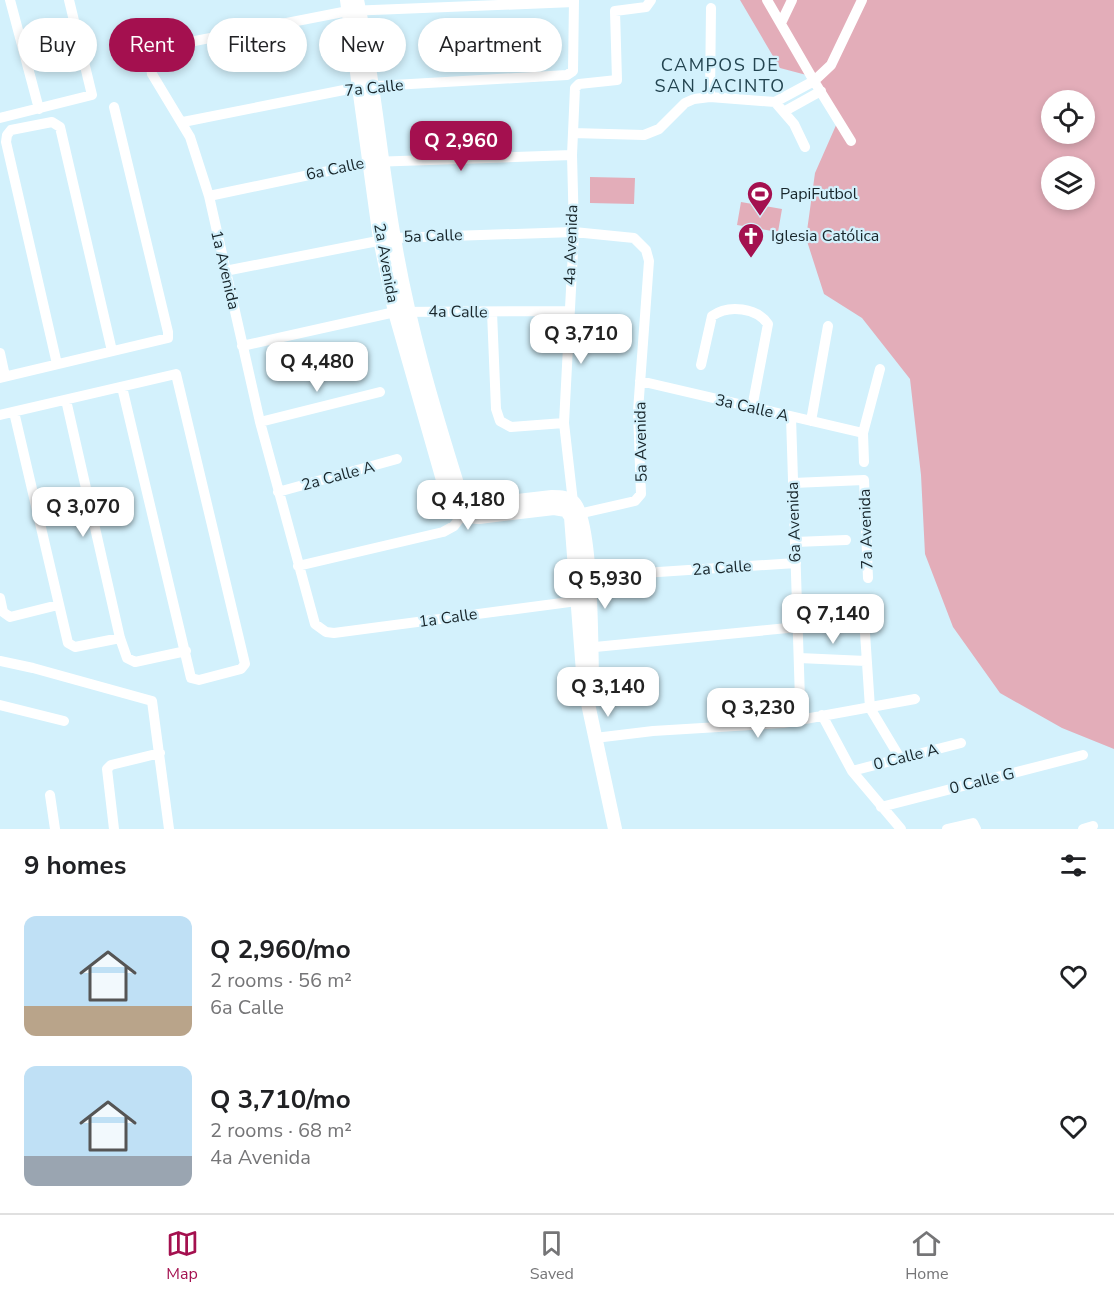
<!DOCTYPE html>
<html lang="en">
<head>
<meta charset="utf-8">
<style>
  body { margin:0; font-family:"Nunito Sans",sans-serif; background:#f6f6f6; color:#202124; height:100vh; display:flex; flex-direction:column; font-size:22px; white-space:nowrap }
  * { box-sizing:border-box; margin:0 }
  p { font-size:20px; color:#757577 }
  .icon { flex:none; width:33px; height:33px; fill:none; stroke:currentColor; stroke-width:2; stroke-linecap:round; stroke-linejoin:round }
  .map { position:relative; height:829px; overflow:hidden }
  .details { display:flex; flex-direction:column; background:#fff; flex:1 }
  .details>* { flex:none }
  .hud { position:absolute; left:18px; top:18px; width:600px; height:54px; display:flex; gap:12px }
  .fabs { position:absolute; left:1041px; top:90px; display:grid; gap:12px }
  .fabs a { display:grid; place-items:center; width:54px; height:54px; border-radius:50%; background:#fff; box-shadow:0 3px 9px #0003; font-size:30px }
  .price { position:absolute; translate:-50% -51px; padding:0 14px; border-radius:12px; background:#fff; color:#222; font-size:20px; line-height:39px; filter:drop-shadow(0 2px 3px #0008) }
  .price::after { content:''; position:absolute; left:50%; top:36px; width:18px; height:14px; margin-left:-9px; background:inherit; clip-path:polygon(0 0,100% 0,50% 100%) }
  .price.on { background:#a4104f; color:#fff }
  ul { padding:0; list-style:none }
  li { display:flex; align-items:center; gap:18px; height:150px; padding:0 24px }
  li span { display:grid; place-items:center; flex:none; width:168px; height:120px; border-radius:12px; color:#555 }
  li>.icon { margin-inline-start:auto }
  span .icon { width:72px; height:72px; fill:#fffc; stroke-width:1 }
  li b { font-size:26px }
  h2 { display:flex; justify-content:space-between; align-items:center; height:72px; padding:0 24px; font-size:26px }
  .tag { padding:0 21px; border-radius:27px; background:#fff; box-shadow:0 3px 9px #0003; font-size:21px; line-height:54px }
  .tag.on { background:#a4104f; color:#fff }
  .tab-bar { display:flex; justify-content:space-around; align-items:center; height:84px; border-top:2px solid #e0e0e0; background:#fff; font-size:16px; color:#757577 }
  .tab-bar a { display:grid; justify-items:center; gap:3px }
  .tab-bar .on { color:#a4104f }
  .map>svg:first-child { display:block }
  .green { fill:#e3adb9; fill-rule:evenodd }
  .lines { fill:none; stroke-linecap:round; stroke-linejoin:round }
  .minor { stroke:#fff; stroke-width:10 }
  .tertiary { stroke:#fff; stroke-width:14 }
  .labels { text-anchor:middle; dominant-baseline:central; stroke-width:4.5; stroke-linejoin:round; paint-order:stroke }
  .street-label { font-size:16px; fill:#18262b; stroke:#d3f1fc }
  .poi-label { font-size:16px; fill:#18262b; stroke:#d3f1fc; text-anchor:start }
  .neighbourhood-label { font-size:18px; letter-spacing:1.5px; fill:#234450; stroke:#d3f1fc }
</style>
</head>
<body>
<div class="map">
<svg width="1114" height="829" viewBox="0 0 1114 829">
  <rect width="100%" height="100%" fill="#d3f1fc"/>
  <path class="green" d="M740,0H1114V749L1062,728L1000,693L953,627L925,554L921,475L910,379L862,318L824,294L806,238L815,173L837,123L814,77L780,68ZM1052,100H1084V134H1052ZM1052,166H1084V200H1052Z
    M590,177L635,178L634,204L590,203Z
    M741,202L782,209L778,232L737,225Z"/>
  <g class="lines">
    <path class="minor" d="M10,0L39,109
      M767,0L814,81L775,102
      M574,2L348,11L159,48C149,56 150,63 152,74L190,137L209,196L260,422L315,624L326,632L334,633L577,601
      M781,23L792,0
      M710,97L711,8
      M785,111L821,91
      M0,118L92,95L69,0
      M183,122L359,87L567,75L573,71L574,0
      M573,133L644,135L659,129L685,103L694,99L710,97L775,102L794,124L805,147
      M851,141L814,81L831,65L862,0
      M209,196L371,162L572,155
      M225,271L393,238L574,232L634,238L646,250L649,261L638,411L641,494L635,501L574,515
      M492,312L496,409L500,421L511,427L564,423
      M242,346L395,312L569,311
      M0,353L5,376
      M57,364L6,142L7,135L11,130L52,122L60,127L112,351
      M701,365L712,316C729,304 757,308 768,324L752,408
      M0,378L168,338V332L114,107
      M640,381L863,433
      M66,400L120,638L127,658L135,662L186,651
      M14,412L68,643L75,647L120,638
      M0,415L176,374L245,664L241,669L199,680L191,678L122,387
      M791,417L800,700
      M811,421L828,326
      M260,422L380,392
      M864,462L863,433L880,369
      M793,483L864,480L868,578
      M278,492L397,459
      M570,505L573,502L564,423L574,232L572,155L575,88L579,84L617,80L615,11L646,7L651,0
      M795,542L846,540
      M298,566L443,532L454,526L470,504
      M583,577L796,563
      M0,598L3,612L10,617L58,605
      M797,599L860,601L863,603L870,708L900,758
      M585,648L798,627
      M799,658L866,661
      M0,661L33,668L152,701L169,829
      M0,705L64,721
      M822,715L852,771L901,829
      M595,738L653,731L783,723L915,699
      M852,771L961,743
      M50,795L55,829
      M881,807L1083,755
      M114,829L107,769L111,765L160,753
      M947,829L973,823L976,829
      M1083,829L1093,826"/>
    <path class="tertiary" d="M347,0L380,239L395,312L445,487L451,504L463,516L479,517L554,508L566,510L571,517L584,685L615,829
      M357,0C374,79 380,159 394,238C408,323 433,407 459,490L463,498L475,506L552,497C560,497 568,497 574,503C592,522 591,645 592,676"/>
  </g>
  <defs>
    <g id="stadium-pin" transform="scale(1.35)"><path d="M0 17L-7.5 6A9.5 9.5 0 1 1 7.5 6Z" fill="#a4104f" stroke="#d3f1fc"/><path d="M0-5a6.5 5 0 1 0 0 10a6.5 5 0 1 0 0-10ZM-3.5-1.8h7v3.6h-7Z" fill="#fff"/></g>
    <g id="church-pin" transform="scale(1.35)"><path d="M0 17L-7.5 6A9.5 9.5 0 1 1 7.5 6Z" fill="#a4104f" stroke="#d3f1fc"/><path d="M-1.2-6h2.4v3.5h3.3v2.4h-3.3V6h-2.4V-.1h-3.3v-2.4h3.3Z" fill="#fff"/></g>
  </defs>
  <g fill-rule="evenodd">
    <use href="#stadium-pin" x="760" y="194"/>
    <use href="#church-pin" x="751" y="236"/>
  </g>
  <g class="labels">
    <g class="street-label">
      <text transform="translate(374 88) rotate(-6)">7a Calle</text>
      <text transform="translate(335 169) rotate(-12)">6a Calle</text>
      <text transform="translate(433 236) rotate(-2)">5a Calle</text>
      <text transform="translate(571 245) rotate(-88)">4a Avenida</text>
      <text transform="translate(386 263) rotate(80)">2a Avenida</text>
      <text transform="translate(225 270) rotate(77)">1a Avenida</text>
      <text transform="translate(458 312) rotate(1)">4a Calle</text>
      <text transform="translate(752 408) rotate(13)">3a Calle A</text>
      <text transform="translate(641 442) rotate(-91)">5a Avenida</text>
      <text transform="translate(338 476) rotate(-15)">2a Calle A</text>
      <text transform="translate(794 522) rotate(-92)">6a Avenida</text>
      <text transform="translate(866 529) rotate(-92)">7a Avenida</text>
      <text transform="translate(722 568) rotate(-4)">2a Calle</text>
      <text transform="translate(448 618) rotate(-8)">1a Calle</text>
      <text transform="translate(906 757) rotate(-14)">0 Calle A</text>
      <text transform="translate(982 781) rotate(-14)">0 Calle G</text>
    </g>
    <g class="poi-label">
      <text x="780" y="194">PapiFutbol</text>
      <text x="771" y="236">Iglesia Católica</text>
    </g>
    <g class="neighbourhood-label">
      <text x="720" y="65">CAMPOS DE<tspan x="720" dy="21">SAN JACINTO</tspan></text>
    </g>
  </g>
</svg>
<div class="fabs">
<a><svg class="icon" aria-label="locate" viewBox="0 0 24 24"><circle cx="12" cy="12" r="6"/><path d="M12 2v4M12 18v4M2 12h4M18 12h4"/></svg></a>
<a><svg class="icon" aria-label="layers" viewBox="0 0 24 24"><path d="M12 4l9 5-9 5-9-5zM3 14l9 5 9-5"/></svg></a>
</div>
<b class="price on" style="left:461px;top:172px">Q 2,960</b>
<b class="price" style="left:581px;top:365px">Q 3,710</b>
<b class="price" style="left:317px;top:393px">Q 4,480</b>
<b class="price" style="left:468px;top:531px">Q 4,180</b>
<b class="price" style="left:83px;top:538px">Q 3,070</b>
<b class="price" style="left:605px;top:610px">Q 5,930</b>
<b class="price" style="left:833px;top:645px">Q 7,140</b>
<b class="price" style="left:608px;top:718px">Q 3,140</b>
<b class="price" style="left:758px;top:739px">Q 3,230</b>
<div class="hud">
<a class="tag">Buy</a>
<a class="tag on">Rent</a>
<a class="tag">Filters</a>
<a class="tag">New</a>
<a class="tag">Apartment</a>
</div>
</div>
<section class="details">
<h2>9 homes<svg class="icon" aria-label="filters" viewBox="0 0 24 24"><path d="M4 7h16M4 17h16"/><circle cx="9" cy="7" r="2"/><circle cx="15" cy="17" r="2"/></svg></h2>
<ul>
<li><span style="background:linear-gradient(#bfe0f5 75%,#b9a48a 0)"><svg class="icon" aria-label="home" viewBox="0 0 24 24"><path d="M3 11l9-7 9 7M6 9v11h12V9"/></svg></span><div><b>Q 2,960/mo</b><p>2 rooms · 56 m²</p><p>6a Calle</p></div><svg class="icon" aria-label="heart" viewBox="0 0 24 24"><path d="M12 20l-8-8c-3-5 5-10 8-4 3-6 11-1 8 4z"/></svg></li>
<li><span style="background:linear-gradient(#bfe0f5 75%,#9aa5b1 0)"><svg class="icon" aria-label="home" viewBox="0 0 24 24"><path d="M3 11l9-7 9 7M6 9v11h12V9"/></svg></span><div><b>Q 3,710/mo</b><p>2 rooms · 68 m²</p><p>4a Avenida</p></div><svg class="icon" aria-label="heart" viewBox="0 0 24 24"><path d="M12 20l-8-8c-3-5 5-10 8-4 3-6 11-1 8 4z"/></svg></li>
</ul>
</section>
<nav class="tab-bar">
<a class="on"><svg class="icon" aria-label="map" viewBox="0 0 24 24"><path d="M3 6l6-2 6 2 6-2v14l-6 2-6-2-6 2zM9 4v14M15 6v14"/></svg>Map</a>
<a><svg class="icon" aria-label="saved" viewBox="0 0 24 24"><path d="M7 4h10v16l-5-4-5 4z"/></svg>Saved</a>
<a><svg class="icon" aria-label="home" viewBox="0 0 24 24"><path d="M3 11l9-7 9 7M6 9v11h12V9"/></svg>Home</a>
</nav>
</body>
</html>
